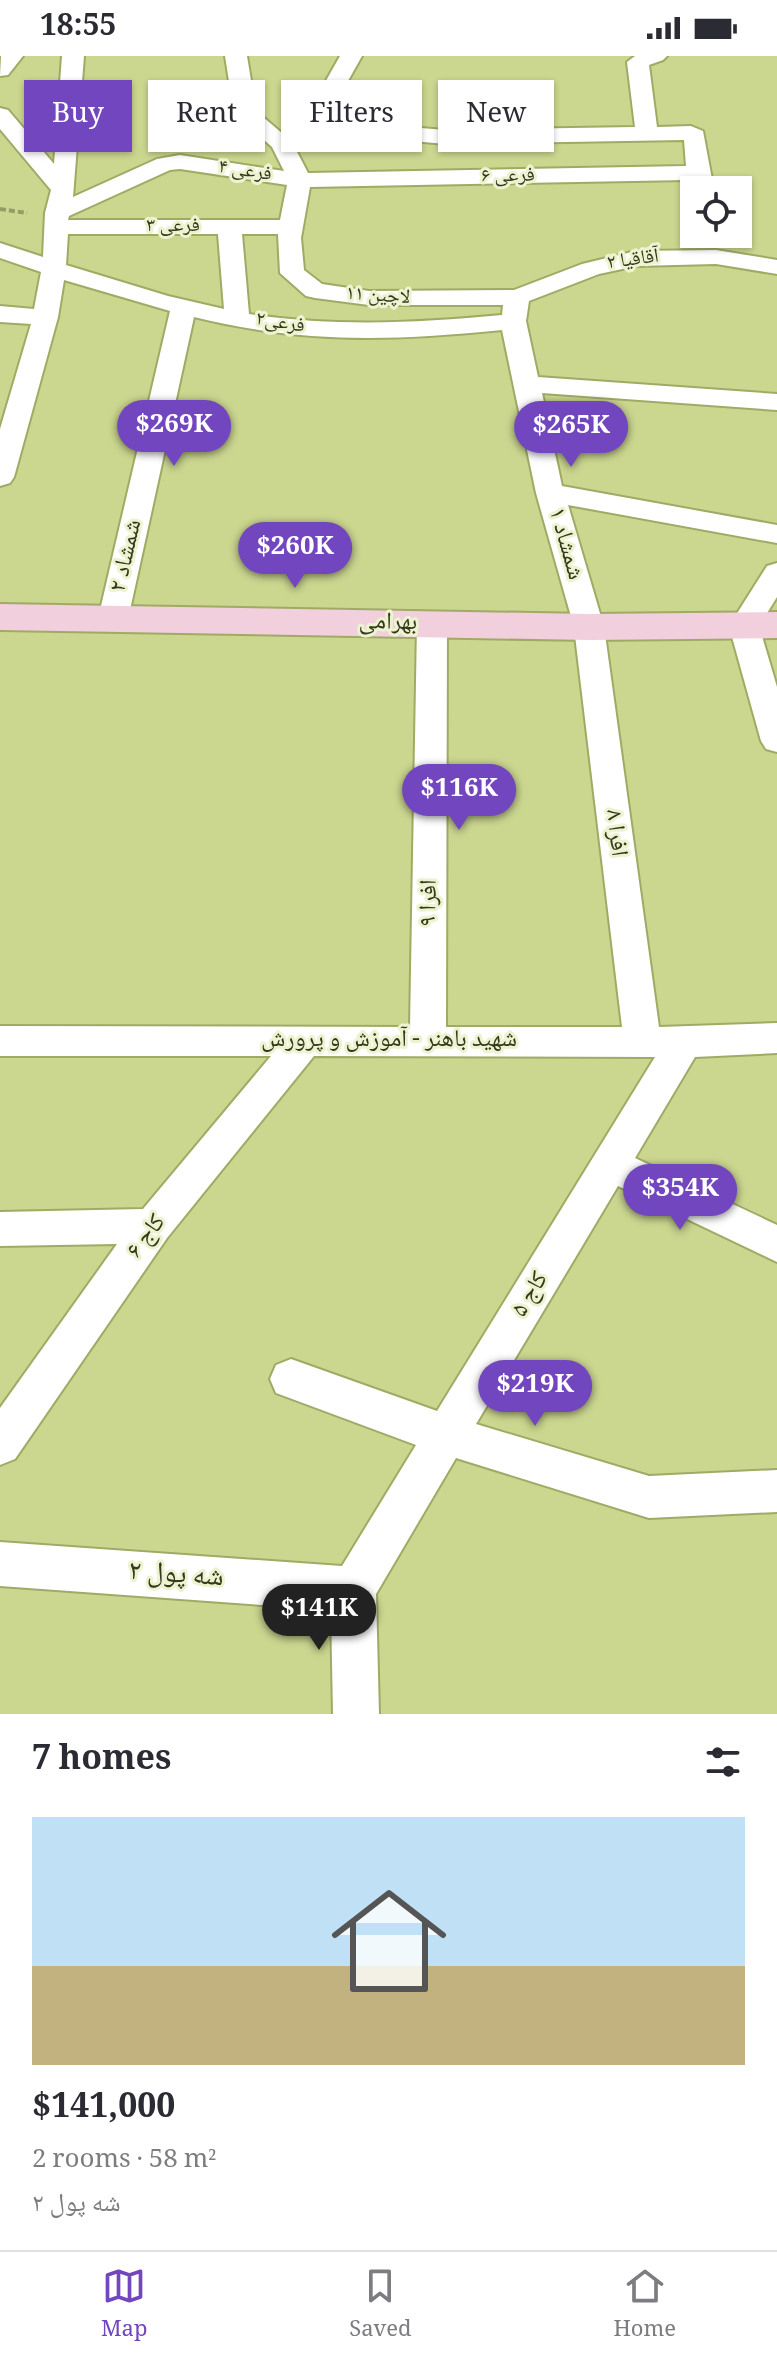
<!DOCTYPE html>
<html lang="en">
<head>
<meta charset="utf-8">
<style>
  body { margin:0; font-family:Georgia,"Noto Naskh Arabic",serif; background:#f7f7f7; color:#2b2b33; height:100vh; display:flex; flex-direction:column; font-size:30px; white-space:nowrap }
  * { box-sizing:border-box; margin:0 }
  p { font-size:26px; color:#7c7c81 }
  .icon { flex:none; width:44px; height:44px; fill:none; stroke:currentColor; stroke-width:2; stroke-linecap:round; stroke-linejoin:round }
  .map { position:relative; height:1658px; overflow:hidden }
  .sheet { display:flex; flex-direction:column; background:#fff; flex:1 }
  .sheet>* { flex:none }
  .guide { position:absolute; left:24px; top:24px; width:730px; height:72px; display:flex; gap:16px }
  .tools { position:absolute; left:680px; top:120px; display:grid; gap:16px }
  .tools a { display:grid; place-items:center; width:72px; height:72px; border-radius:0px; background:#fff; box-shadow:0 2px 6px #0004; font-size:40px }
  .price { position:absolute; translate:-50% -68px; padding:0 18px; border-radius:28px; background:#7146bf; color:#fff; font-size:26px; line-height:52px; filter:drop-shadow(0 2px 4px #0008) }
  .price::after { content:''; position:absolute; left:50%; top:48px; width:24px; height:18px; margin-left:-12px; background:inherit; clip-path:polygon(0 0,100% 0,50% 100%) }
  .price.active { background:#222; color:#fff }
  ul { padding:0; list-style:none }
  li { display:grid; align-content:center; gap:16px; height:424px; padding:0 32px }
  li+li { border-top:2px solid #e1e1e2 }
  li span { display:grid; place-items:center; height:248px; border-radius:0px; color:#555 }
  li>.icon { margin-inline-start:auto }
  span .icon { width:144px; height:144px; fill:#fffc; stroke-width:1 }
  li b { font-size:34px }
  h2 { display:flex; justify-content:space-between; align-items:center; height:96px; padding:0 32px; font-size:34px }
  .tag { padding:0 28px; border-radius:0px; background:#fff; box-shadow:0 2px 6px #0004; font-size:28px; line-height:72px }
  .tag.active { background:#7146bf; color:#fff }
  .status { display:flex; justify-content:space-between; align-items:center; height:56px; padding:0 40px; background:#fff; direction:ltr }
  .status svg { height:22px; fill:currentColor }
  .menu { display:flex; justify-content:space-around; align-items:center; height:112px; border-top:2px solid #e1e1e2; background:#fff; font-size:22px; color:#7c7c81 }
  .menu a { display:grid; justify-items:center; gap:4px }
  .menu .active { color:#7146bf }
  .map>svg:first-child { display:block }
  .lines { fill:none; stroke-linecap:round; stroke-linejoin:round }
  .street-casing { stroke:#a0aa65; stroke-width:4 }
  .secondary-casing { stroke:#a0aa65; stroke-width:4 }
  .path { stroke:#939c64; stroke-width:4; stroke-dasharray:6 3; stroke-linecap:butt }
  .street { fill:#fff; fill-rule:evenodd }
  .secondary { fill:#f1cfdd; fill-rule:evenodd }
  .labels { text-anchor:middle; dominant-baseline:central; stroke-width:6; stroke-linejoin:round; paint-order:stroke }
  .far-street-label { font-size:20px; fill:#35391c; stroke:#edf3d0 }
  .street-label { font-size:24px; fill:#35391c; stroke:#edf3d0 }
  .near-street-label { font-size:28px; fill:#35391c; stroke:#edf3d0 }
</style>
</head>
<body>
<div class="status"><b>18:55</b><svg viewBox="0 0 49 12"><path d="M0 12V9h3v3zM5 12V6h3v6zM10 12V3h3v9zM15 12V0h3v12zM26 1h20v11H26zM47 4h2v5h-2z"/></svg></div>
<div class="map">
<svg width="777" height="1658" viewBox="0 0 777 1658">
  <rect width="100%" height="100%" fill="#cbd68f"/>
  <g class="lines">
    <g class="street-casing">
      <path id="street" d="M23,0L8,19L0,20L1,0Z
        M62,0H84L73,141L157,103L180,99L284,115L272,91L234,57L225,0H247L256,55L283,78L303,65L340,0H362L326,64L445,74L635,71L627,6L635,0H667L663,4L649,9L657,71L691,70L703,75L714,134H694V139L688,124L310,131L301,182L304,214L322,228L369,235L514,234L582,208L636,195L716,194L777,204V218L716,208L636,210L599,218L529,245L526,265L538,321L777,338V354L542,337L562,430L777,469V487L568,449L604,571L659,971L777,967V997L695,1001L635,1102L777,1169V1206L618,1130L476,1368L649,1420L777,1414V1456L649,1462L456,1402L376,1538L379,1658H333L331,1554L0,1530V1486L342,1510L416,1389L276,1337L270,1323L276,1309L291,1303L437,1355L655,1001L314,1000L167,1182L15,1403L0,1409V1352L117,1188L0,1190V1156L143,1153L271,1000H0V970L410,971L417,568L421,561L432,558L443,561L447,568L446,971H622L574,571L536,437L502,274C393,285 302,288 194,261L128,563L124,570L113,573L102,570L98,563L170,255L64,224L58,261L14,421L10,427L0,430V373L31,268L0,266V250L34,253L41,216L0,202V187L43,201L45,157L51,134L0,73V52L8,54L54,108ZM316,76L445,88L684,84L686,110L308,117L294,90ZM180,113L287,129L280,164H68L69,160L170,114ZM68,178H218L224,253L168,240L66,209ZM242,178H278L280,217L306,240L315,242L369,249H503L502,259C416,267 335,271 249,258Z
        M777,507V541L759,570L777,631V696L766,693L761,685L729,570L767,510Z"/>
    </g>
    <g class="secondary-casing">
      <path id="secondary" d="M0,548L589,558L777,556V582L589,584L0,574Z"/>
    </g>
    <path class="path" d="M0,153L27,157"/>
    <use href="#street" class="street"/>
    <use href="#secondary" class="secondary"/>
  </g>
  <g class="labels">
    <g class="far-street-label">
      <text transform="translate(245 116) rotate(9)">فرعی ۴</text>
      <text transform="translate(508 121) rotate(-1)">فرعی ۶</text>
      <text x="173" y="171">فرعی ۳</text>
      <text transform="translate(633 205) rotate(-8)">آقاقیا ۲</text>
      <text transform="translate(378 241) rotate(4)">لاچین ۱۱</text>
      <text transform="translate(280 268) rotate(9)">فرعی۲</text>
    </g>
    <g class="street-label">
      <text transform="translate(565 488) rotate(74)">شمشاد ۱</text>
      <text transform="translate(127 500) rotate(-77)">شمشاد ۲</text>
      <text transform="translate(388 567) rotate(1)">بهرامی</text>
      <text transform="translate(615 777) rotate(83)">افرا ۸</text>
      <text transform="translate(430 847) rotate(-89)">افرا ۹</text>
      <text x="389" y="984">شهید باهنر - آموزش و پرورش</text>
      <text transform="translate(147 1181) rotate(-53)">کاج ۶</text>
      <text transform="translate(531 1239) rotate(-59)">کاج ۵</text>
    </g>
    <g class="near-street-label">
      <text transform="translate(176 1520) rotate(4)">شه پول ۲</text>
    </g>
  </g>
</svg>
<div class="tools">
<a><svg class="icon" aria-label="locate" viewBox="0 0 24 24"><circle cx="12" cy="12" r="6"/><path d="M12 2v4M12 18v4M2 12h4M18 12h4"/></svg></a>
</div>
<b class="price" style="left:174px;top:412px">$269K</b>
<b class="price" style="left:571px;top:413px">$265K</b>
<b class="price" style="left:295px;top:534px">$260K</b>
<b class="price" style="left:459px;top:776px">$116K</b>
<b class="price" style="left:680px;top:1176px">$354K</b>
<b class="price" style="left:535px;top:1372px">$219K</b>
<b class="price active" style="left:319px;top:1596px">$141K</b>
<div class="guide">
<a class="tag active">Buy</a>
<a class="tag">Rent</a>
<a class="tag">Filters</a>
<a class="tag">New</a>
</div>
</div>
<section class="sheet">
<h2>7 homes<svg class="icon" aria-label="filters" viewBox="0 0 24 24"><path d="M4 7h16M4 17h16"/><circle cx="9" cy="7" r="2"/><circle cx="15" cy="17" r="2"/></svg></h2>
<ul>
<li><span style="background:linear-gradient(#bfe0f5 60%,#c2b280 0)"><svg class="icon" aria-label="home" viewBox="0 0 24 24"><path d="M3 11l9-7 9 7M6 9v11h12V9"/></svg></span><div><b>$141,000</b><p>2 rooms · 58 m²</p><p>شه پول ۲</p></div></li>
</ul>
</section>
<nav class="menu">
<a class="active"><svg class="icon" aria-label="map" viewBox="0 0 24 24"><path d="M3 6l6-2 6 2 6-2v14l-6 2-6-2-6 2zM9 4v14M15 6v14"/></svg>Map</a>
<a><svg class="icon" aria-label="saved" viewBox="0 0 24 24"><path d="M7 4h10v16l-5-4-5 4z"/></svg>Saved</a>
<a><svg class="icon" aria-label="home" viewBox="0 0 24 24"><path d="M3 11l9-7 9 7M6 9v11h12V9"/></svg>Home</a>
</nav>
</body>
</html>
